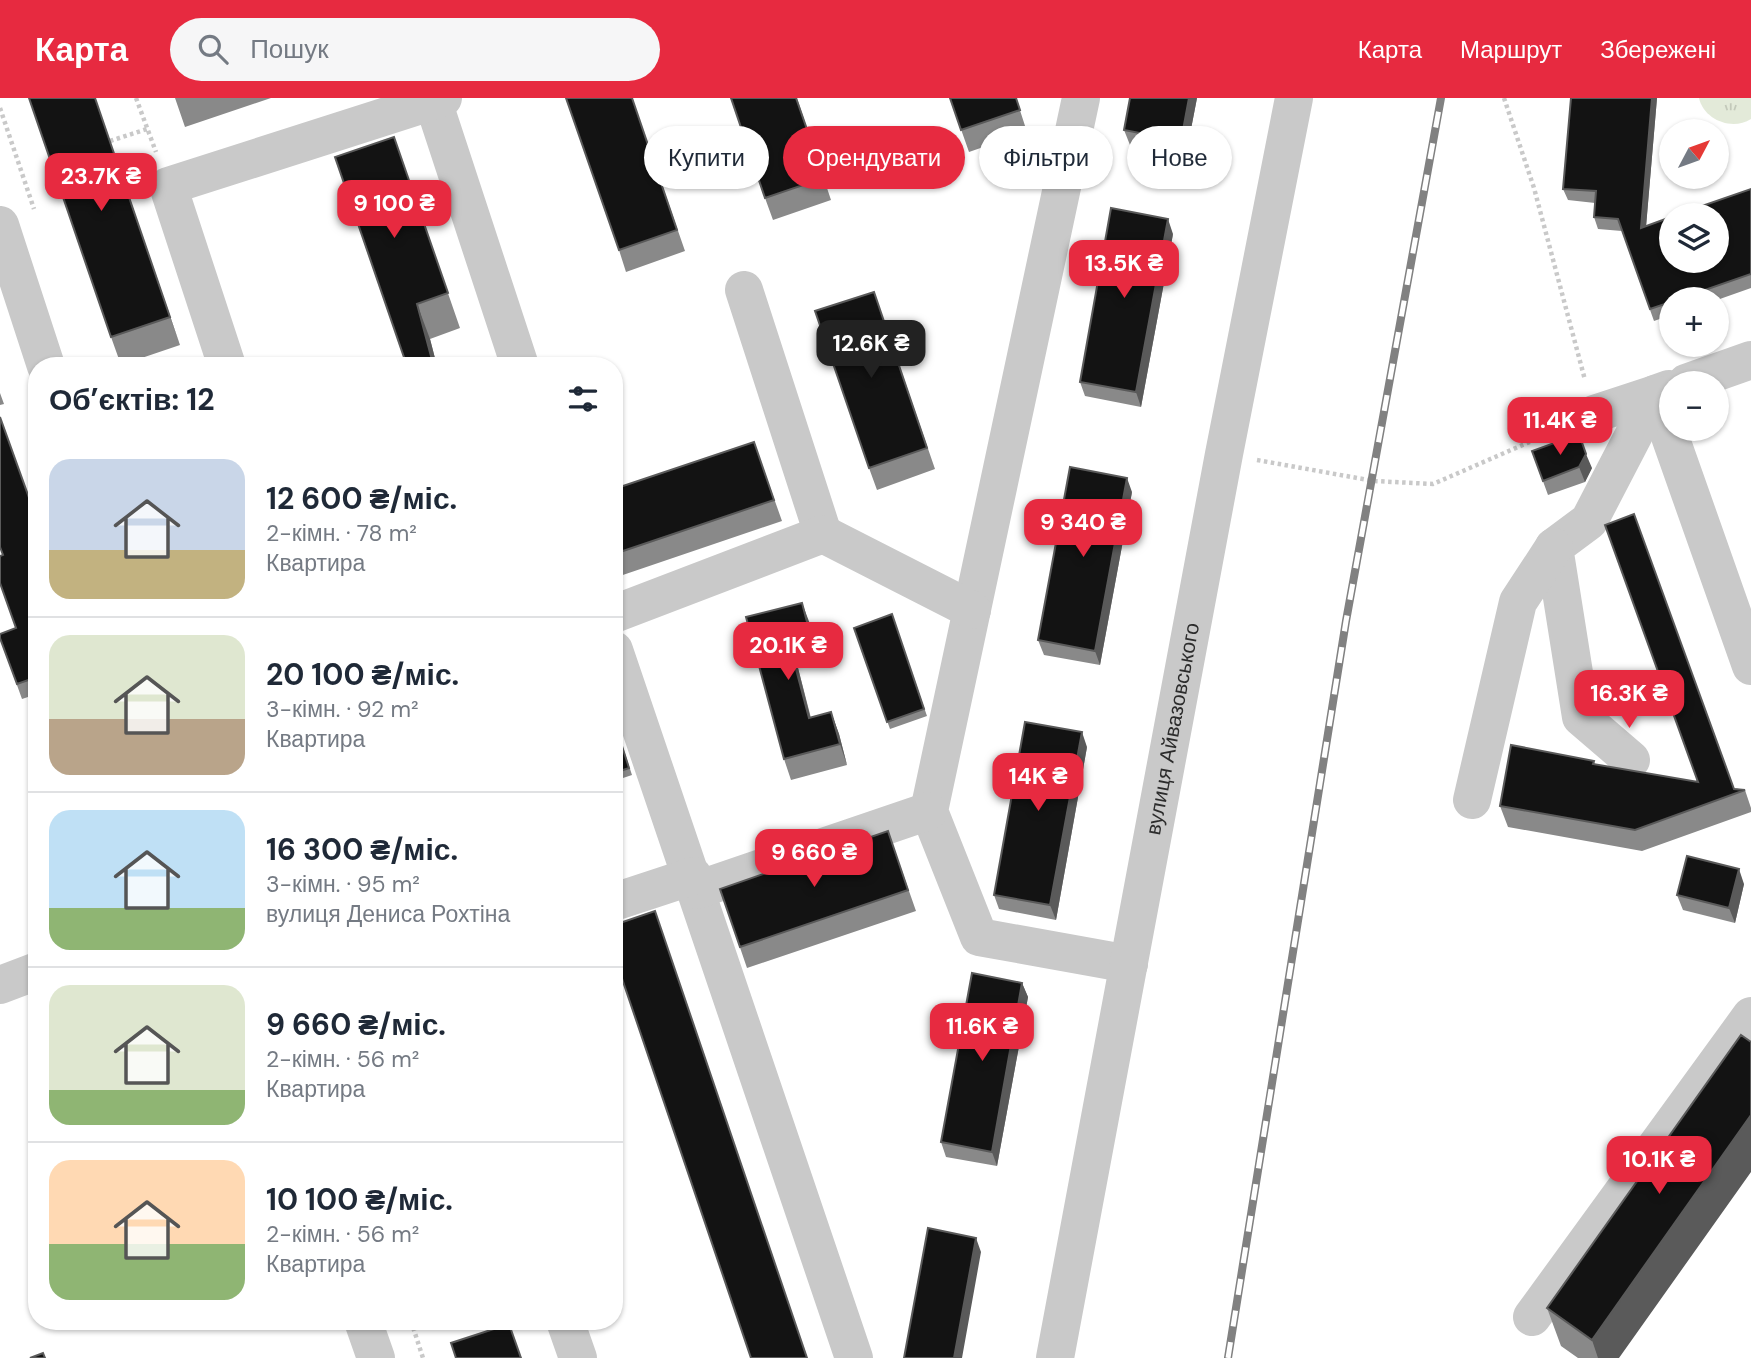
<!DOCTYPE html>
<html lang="uk">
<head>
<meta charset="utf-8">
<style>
  body { margin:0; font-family:"DM Sans",sans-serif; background:#f6f6f7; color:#1f2937; height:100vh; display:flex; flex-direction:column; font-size:26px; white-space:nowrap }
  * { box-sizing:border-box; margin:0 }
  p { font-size:23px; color:#747a83 }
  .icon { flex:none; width:38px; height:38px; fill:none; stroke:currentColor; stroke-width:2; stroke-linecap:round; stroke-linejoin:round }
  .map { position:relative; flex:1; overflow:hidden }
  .side { position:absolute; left:28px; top:259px; width:595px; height:973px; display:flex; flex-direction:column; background:#fff; border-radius:28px; box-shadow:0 2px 5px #0004 }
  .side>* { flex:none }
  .hud { position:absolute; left:644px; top:28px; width:665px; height:63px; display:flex; gap:14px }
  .needle { width:46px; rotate:49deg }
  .fabs { position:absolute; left:1659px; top:21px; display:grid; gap:14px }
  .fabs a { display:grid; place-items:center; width:70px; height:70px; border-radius:50%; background:#fff; box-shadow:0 2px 5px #0004; font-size:35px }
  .price { position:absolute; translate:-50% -60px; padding:0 16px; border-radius:14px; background:#e72a40; color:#fff; font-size:23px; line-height:46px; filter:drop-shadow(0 2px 4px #0008) }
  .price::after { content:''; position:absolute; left:50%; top:42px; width:21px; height:16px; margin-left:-10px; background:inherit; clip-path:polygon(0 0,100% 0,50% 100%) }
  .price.active { background:#222; color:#fff }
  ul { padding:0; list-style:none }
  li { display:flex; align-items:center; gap:21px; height:175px; padding:0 21px }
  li+li { border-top:2px solid #e0e1e3 }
  li span { display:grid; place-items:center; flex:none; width:196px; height:140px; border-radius:21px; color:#555 }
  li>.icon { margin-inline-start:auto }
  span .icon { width:84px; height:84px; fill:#fffc; stroke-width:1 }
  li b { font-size:30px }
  h2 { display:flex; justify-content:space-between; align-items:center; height:84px; padding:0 21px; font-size:30px }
  .pill { padding:0 24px; border-radius:32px; background:#fff; box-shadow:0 2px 5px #0004; font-size:24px; line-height:63px }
  .pill.active { background:#e72a40; color:#fff }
  header { display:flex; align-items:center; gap:42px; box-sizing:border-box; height:98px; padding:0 35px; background:#e72a40; color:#fff }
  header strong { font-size:33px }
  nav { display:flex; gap:38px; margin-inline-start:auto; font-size:24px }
  .search { width:490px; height:63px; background:#f6f6f7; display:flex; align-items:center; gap:18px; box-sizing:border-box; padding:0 24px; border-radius:38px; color:#747a83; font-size:26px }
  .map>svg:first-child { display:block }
  .grass { fill:url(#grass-tufts) }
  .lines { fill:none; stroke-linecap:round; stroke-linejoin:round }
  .path { stroke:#c9c9c9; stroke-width:4.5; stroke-dasharray:3.5 3.5; stroke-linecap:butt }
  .minor { stroke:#c9c9c9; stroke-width:38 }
  .rail-casing { stroke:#818181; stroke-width:8 }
  .rail { stroke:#fff; stroke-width:5; stroke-dasharray:16; stroke-linecap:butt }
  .wall { fill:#898989 }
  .shaded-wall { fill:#5a5a5a }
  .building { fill:#131313; stroke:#5a5a5a; stroke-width:2 }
  .labels { text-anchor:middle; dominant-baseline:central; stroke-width:7; stroke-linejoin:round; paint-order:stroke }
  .street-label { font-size:21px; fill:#2c2c2c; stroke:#fff }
</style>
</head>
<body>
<header>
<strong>Карта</strong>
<div class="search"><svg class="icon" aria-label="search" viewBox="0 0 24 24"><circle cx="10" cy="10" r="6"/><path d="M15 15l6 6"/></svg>Пошук</div>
<nav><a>Карта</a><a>Маршрут</a><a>Збережені</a></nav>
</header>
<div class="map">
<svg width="1751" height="1260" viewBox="0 0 1751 1260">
  <defs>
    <pattern id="grass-tufts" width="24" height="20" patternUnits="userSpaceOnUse" patternTransform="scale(1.75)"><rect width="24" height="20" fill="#e3ead9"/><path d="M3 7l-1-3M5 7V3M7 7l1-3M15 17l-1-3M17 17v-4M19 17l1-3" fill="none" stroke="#c3c9ba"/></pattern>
  </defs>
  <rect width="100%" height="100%" fill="#fff"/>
  <path class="grass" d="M1699,0H1751V21C1732,33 1704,22 1699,0Z"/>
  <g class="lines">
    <path class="path" d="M136,0L156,54
      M1504,0L1534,90L1585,282
      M0,10L34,111
      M110,43L147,31
      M1257,362L1374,383L1433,386L1564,329
      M411,1223L423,1260"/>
    <g class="minor">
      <path d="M1081,0L929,713L979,839L1129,866"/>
      <path d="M433,3L520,268"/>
      <path d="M0,127L46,268"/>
      <path d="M744,192L823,436"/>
      <path d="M227,268L168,88L443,0"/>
      <path d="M1686,285L1751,262"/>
      <path d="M1669,291L1655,296L1751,568"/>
      <path d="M1594,316L1655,296L1589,423L1554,449L1581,619L1631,662"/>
      <path d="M614,516L823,436L972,512"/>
      <path d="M614,552L854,1260"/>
      <path d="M1472,702L1518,504L1554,449"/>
      <path d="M697,792L929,713"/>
      <path d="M614,804L693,778"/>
      <path d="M0,887L37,873"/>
      <path d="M1532,1219L1751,918"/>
      <path d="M363,1223L376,1260"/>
      <path d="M565,1223L578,1260"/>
      <path id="s1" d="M1055,1260L1224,356L1294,0"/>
    </g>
    <g class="rail-casing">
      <path id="rail" d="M1228,1260L1346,523L1441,0"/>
    </g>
    <use href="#rail" class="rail"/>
  </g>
  <path class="wall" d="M95,0L180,247L121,267L111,239Z
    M175,0H271L185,29Z
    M632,0L685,153L626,174L619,152Z
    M797,0L831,102L773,122L765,100Z
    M950,0H1016L1027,34L969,54Z
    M1197,0L1186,57L1130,47L1124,32Z
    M1571,0H1657L1646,128L1751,91V190L1717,202L1671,201V217L1654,223L1622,133L1598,131L1594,119L1595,105L1568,102L1563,91Z
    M394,39L460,230L430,241L437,268H407Z
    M1173,136L1141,309L1085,298L1080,284Z
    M874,194L935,371L877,392L869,370Z
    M0,295L4,306L0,307Z
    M754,344L782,423L614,480V391Z
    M1532,353L1592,370L1585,384L1548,397Z
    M1132,394L1100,567L1044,557L1038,542Z
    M37,421V596L22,601L0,540L16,530L3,457Z
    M892,516L927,618L890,631L854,530Z
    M746,519L810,526L819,561L797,566L811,620L831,614L839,636L847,667L791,682L784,661Z
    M614,622L632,677L614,683Z
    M1087,649L1056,822L999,811L994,797Z
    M1594,663L1595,667L1745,692L1751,710V714L1642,753L1508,729L1500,708Z
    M888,733L916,813L747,870L720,791Z
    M1744,786L1735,825L1683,812L1677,797Z
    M1022,885L1028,899L997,1068L946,1059L941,1044Z
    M1547,1210L1619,1260H1578L1561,1248Z"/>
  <path class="shaded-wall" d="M95,0L180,247L170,219Z
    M1189,0H1197L1186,57L1181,43Z
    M1652,0H1657L1645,141L1641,130Z
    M1168,121L1173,136L1141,309L1136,294Z
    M417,206L430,241L437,268H434L432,262Z
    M1586,356L1592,370L1585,384L1579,369Z
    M1127,380L1132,394L1100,567L1095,553Z
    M802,505L810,526L819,561L811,539Z
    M789,545L797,566L816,642L809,620Z
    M831,614L839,636L847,667L840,646Z
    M1082,634L1087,649L1056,822L1050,807Z
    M1739,771L1744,786L1735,825L1729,810Z
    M1022,885L1028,899L997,1068L992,1054Z
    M1751,1017V1074L1619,1260H1598L1592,1242Z
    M976,1140L981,1154L962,1260H954Z"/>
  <path class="building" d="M29,0H95L170,219L111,239Z
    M566,0H632L677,132L619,152Z
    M731,0H796L824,80L765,100Z
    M950,0H1016L1020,12L961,32Z
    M1130,0H1189L1181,43L1124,32Z
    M1571,0H1652L1641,130L1671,119V163H1717V117H1676L1751,91V176L1679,201H1671V204L1650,211L1618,121L1594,119L1596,93L1563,91Z
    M394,39L448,195L417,206L432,262L410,268H407L335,59Z
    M1111,110L1168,121L1136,294L1080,284Z
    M874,194L927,350L869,370L815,213Z
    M0,319L37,422V579L17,586L0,540V536L16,530L0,485V458L3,457L0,449Z
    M1579,336L1586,356L1579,369L1543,383L1532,353Z
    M754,344L774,402L614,456V391Z
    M1070,369L1127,380L1095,553L1038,542Z
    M1634,416L1734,691L1745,692L1635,732L1500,708L1511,647L1594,663L1593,666L1698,684L1605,427Z
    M802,505L811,539L789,545L809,620L831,614L840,646L784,661L746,519Z
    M892,516L924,611L887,624L854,530Z
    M614,623L629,670L614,675Z
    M1025,624L1082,634L1050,807L994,797Z
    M888,733L908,792L740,849L720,791Z
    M1687,758L1739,771L1729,810L1677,797Z
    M655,813L807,1260H751L614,857V827Z
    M972,875L1022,885L992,1054L941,1044Z
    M1741,937L1751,944V1017L1592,1242L1547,1210Z
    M928,1130L976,1140L954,1260H904Z
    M509,1226L521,1260H456L451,1245Z
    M43,1255L45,1260H30Z"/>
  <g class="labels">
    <g class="street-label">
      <text stroke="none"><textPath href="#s1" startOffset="640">вулиця Айвазовського</textPath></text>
    </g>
  </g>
</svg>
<div class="fabs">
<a><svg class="needle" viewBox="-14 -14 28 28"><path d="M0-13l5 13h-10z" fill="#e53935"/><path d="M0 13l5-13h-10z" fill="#747a83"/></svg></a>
<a><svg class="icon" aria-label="layers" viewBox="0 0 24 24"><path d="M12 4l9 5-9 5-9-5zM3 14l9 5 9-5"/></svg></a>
<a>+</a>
<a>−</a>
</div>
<b class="price" style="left:101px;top:115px">23.7K ₴</b>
<b class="price" style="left:394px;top:142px">9 100 ₴</b>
<b class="price" style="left:1124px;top:202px">13.5K ₴</b>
<b class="price active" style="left:871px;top:282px">12.6K ₴</b>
<b class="price" style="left:1560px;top:359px">11.4K ₴</b>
<b class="price" style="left:1083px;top:461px">9 340 ₴</b>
<b class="price" style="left:788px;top:584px">20.1K ₴</b>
<b class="price" style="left:1629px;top:632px">16.3K ₴</b>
<b class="price" style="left:1038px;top:715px">14K ₴</b>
<b class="price" style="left:814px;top:791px">9 660 ₴</b>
<b class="price" style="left:982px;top:965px">11.6K ₴</b>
<b class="price" style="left:1659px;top:1098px">10.1K ₴</b>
<div class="hud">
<a class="pill">Купити</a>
<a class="pill active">Орендувати</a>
<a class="pill">Фільтри</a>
<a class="pill">Нове</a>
</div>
<section class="side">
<h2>Об’єктів: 12<svg class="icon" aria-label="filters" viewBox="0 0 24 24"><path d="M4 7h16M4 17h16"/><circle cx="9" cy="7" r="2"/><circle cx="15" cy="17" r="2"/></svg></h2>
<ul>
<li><span style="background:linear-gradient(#c9d6e8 65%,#c2b280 0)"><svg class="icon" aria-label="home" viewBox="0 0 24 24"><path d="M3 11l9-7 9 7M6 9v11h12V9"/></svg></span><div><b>12 600 ₴/міс.</b><p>2-кімн. · 78 m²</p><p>Квартира</p></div></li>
<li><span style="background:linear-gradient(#dfe7d0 60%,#b9a48a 0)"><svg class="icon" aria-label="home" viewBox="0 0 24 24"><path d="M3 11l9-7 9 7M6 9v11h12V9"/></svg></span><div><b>20 100 ₴/міс.</b><p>3-кімн. · 92 m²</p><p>Квартира</p></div></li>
<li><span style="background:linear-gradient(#bfe0f5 70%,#8fb573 0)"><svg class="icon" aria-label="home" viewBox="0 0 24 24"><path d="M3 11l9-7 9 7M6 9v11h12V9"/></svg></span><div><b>16 300 ₴/міс.</b><p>3-кімн. · 95 m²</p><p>вулиця Дениса Рохтіна</p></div></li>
<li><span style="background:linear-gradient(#dfe7d0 75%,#8fb573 0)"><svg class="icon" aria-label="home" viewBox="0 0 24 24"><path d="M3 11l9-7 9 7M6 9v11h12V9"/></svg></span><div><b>9 660 ₴/міс.</b><p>2-кімн. · 56 m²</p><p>Квартира</p></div></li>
<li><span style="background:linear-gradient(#ffd9b3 60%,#8fb573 0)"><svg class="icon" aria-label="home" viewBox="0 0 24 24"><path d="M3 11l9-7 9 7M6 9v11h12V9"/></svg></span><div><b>10 100 ₴/міс.</b><p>2-кімн. · 56 m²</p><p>Квартира</p></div></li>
</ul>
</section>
</div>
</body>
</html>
